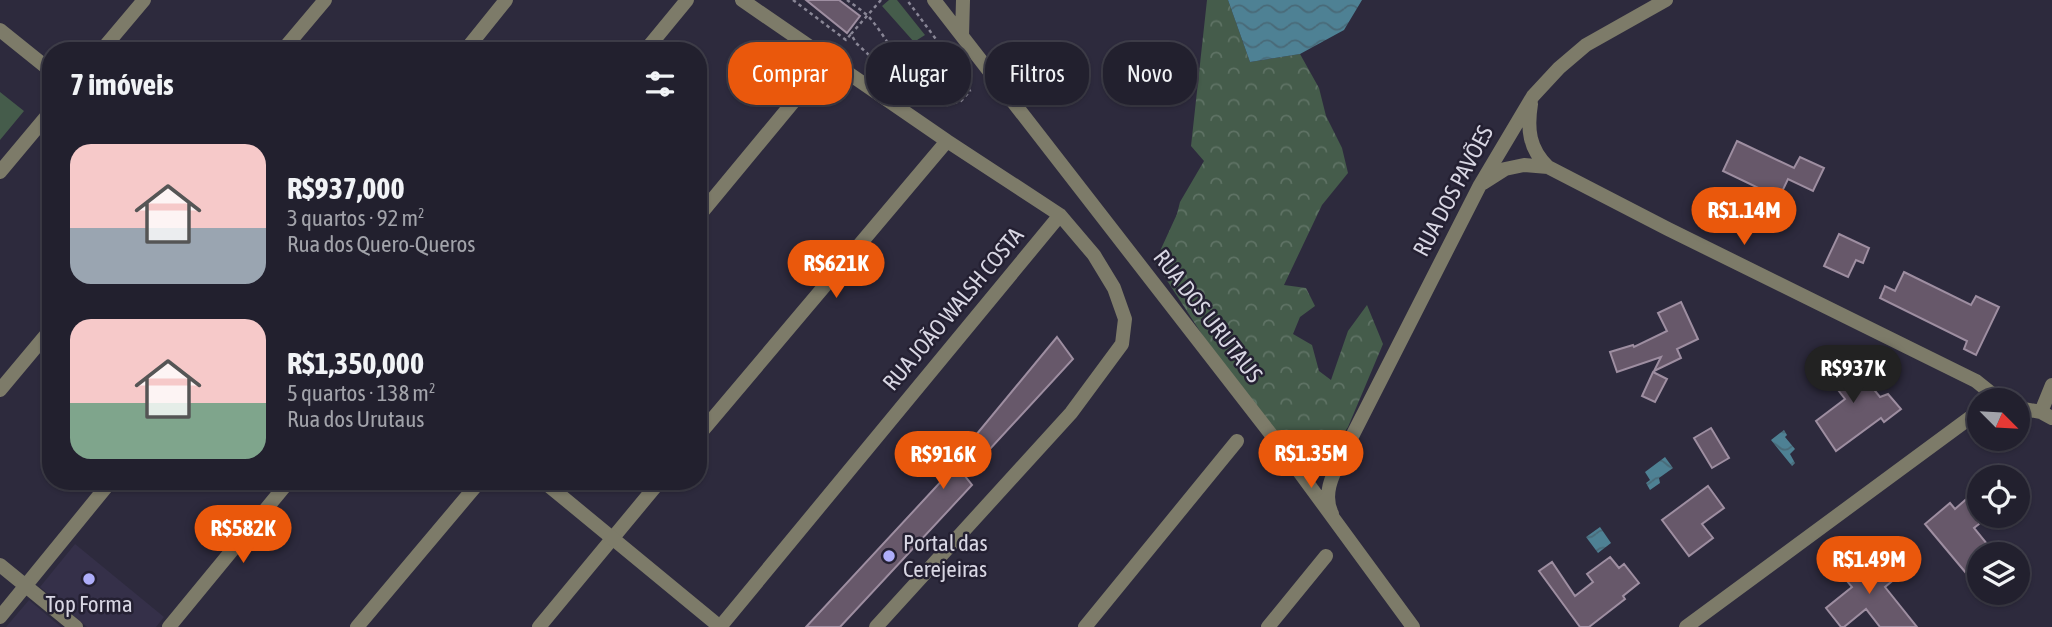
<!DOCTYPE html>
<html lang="pt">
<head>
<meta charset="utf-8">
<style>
  body { margin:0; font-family:"Asap Condensed",sans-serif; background:#2e2d3a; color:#f1f3f6; height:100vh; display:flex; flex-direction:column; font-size:26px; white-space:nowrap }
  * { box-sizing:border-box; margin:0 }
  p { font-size:23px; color:#a2a3aa }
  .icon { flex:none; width:38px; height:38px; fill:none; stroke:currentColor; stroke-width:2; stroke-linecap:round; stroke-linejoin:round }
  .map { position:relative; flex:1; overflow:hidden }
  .side { position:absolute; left:42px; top:42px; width:665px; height:448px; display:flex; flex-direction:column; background:#22202e; border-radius:28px; box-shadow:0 2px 5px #0004,0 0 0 2px #3f3e4a }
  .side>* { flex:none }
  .banner { position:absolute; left:728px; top:42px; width:665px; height:63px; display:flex; gap:14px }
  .needle { width:46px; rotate:114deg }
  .fabs { position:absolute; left:1967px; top:388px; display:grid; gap:14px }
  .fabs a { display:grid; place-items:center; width:63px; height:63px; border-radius:50%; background:#22202e; box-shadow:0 2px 5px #0004,0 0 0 2px #3f3e4a; font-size:35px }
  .price { position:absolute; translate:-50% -60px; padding:0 16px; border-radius:24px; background:#ea580c; color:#fff; font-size:23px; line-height:46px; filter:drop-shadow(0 2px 4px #0008) }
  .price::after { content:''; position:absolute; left:50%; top:42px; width:21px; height:16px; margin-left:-10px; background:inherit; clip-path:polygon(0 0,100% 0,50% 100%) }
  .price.selected { background:#222; color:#fff }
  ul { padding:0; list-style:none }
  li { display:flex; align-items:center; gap:21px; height:175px; padding:0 28px }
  li span { display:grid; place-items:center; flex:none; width:196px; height:140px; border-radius:21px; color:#555 }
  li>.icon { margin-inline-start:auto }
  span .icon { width:84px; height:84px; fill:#fffc; stroke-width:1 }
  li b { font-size:30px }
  h2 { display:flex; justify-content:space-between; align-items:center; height:84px; padding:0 28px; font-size:30px }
  .tag { padding:0 24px; border-radius:28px; background:#22202e; box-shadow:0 2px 5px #0004,0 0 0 2px #3f3e4a; font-size:24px; line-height:63px }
  .tag.selected { background:#ea580c; color:#fff }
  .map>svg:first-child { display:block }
  .built { fill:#353049 }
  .green { fill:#455c4b }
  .forest { fill:url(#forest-crowns) }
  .water { fill:url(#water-waves) }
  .building { fill:#67586a; stroke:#9e8ea1; stroke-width:2 }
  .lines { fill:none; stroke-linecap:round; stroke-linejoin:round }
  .path { stroke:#898696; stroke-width:2.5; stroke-dasharray:3.5 3.5; stroke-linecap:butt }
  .minor { stroke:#7d7b69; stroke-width:14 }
  .tertiary { stroke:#7d7b69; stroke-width:14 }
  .poi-dot { fill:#afaefa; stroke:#242032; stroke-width:2.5 }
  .labels { text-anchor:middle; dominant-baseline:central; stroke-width:5; stroke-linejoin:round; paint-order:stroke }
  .street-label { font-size:23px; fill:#d8d6e3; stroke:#242032 }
  .poi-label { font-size:23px; fill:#d8d6e3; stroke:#242032; text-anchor:start }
</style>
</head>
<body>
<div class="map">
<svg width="2052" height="627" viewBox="0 0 2052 627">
  <defs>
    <pattern id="forest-crowns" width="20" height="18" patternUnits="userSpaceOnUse" patternTransform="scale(1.75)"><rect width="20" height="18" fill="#455c4b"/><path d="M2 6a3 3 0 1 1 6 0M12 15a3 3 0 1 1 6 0" fill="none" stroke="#5f7365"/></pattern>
    <pattern id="water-waves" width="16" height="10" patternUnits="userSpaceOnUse" patternTransform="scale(1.75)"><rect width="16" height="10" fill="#4e8194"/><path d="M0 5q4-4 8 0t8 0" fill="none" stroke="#496a78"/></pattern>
  </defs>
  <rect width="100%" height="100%" fill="#2d2a3d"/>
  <path class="built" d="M75,544L164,617L156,627H87L40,587Z
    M29,600L61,627H6Z"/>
  <path class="green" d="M889,0H897L925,35L914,42L882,6Z
    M0,92L24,111L0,140Z"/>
  <path class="forest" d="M1207,0H1228L1250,62L1300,54L1319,88L1326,116L1342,148L1348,173L1322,205L1284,285L1306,288L1315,306L1300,317L1293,334L1312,345L1319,371L1331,380L1348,331L1367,305L1383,344L1348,427L1329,454L1290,450L1205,339L1155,262L1177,214L1180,202L1204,161L1191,146Z"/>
  <path class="water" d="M1228,0H1362L1344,30L1300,54L1250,62Z
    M1784,430L1787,435L1785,437L1795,449L1790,454L1795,463L1792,466L1771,440Z
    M1665,457L1673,468L1659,478L1660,483L1650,490L1646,483L1650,480L1645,472Z
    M1600,527L1611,543L1598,553L1586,537Z"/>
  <path class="building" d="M806,0H839L860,16L847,33Z
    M1737,141L1794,168L1800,157L1824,168L1813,191L1788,179L1779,198L1723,171Z
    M1839,234L1869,248L1863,263L1856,260L1848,277L1824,266Z
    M1904,272L1971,305L1976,296L1999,307L1976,355L1964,349L1967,341L1880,298L1885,286L1895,291Z
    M1681,302L1698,339L1677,349L1681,358L1654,371L1661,357L1617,372L1610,352L1633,345L1634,347L1667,331L1658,313Z
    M1057,337L1073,359L965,476L972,485L840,627H806L960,461L957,458Z
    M1843,353L1860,378L1863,376L1880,397L1888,394L1901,409L1884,422L1881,418L1836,451L1816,421L1845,399L1821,368Z
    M1653,372L1667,379L1655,402L1642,396Z
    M1711,428L1729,458L1712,468L1694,438Z
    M1708,486L1724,508L1702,524L1713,538L1689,556L1662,520Z
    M1979,488V524L1974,528L1996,555H1979V572L1971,579L1925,524L1950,503L1955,509Z
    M1858,554L1874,574L1892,560L1902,573L1885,587L1917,627H1880L1866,609L1844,627H1841L1826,608L1852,587L1838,570Z
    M1610,557L1619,568L1624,564L1639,583L1623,596L1625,599L1589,627H1580L1539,571L1552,562L1575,596L1593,582L1587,574Z"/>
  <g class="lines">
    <path class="path" d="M793,0L846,40L851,34
      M847,0C854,5 863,11 869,17C895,47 909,89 947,105L961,101L970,91L958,69L907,0
      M881,0L851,34L856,43L898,82L915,81"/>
    <path class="minor" d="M742,0L947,141L1060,215L1094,255L1114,288L1125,319L1122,344L1071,413L876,627
      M934,0L1287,455L1413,627
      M962,36L963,0
      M101,51L144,0
      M645,51L687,0
      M1531,104C1527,129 1529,149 1548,167
      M0,172L51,111
      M1483,183L1505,169L1524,165L1548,167L1668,229L1976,381L2001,401
      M698,217L828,60
      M2018,408L2041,412L2052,418
      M2041,412L2052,385
      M698,436L947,141
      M1294,463C1308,477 1328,464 1342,456L1480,185L1533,96L1559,68L1586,45L1666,0
      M1332,514C1322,494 1333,474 1342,456
      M169,627L289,481
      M357,627L480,481
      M539,627L660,481
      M720,627L1060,215
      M1085,627L1237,441
      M1268,627L1326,556
      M1686,627L1971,417L1979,414"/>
    <path class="tertiary" d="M0,30L51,71
      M282,51L325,0
      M465,51L506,0
      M0,390L51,329
      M543,481L720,627
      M0,565L76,627
      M0,617L111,481"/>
  </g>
  <g class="poi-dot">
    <circle cx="889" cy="556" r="7"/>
    <circle cx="89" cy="579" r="7"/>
  </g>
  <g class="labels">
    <g class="street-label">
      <text transform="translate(1453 191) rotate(-62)">RUA DOS PAVÕES</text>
      <text transform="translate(953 309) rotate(-50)">RUA JOÃO WALSH COSTA</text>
      <text transform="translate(1208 316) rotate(52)">RUA DOS URUTAUS</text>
    </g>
    <g class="poi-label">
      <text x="903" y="543">Portal das<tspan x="903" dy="26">Cerejeiras</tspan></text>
      <text x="89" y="604" text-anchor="middle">Top Forma</text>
    </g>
  </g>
</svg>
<div class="fabs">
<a><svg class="needle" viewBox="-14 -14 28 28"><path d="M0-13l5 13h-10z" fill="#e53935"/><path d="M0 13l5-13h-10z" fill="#a2a3aa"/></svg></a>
<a><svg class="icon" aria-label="locate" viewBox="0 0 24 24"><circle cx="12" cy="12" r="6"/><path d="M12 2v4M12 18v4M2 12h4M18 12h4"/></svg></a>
<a><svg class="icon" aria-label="layers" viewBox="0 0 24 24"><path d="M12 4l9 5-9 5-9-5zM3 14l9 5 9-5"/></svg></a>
</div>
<b class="price" style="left:1744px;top:247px">R$1.14M</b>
<b class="price" style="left:836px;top:300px">R$621K</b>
<b class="price selected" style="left:1853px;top:405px">R$937K</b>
<b class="price" style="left:1311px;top:490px">R$1.35M</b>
<b class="price" style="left:943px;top:491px">R$916K</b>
<b class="price" style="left:243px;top:565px">R$582K</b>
<b class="price" style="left:1869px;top:596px">R$1.49M</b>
<div class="banner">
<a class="tag selected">Comprar</a>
<a class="tag">Alugar</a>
<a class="tag">Filtros</a>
<a class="tag">Novo</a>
</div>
<section class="side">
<h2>7 imóveis<svg class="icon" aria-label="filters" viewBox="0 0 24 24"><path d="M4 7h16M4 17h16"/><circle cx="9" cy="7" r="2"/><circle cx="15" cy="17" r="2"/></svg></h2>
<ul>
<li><span style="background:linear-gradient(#f6c9c9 60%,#9aa5b1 0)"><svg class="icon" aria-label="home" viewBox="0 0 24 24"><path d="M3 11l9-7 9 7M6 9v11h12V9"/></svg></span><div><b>R$937,000</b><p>3 quartos · 92 m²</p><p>Rua dos Quero-Queros</p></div></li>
<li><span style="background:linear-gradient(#f6c9c9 60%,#7fa58c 0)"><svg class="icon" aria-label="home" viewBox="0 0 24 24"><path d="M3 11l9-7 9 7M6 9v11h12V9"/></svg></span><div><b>R$1,350,000</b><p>5 quartos · 138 m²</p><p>Rua dos Urutaus</p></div></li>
</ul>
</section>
</div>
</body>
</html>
